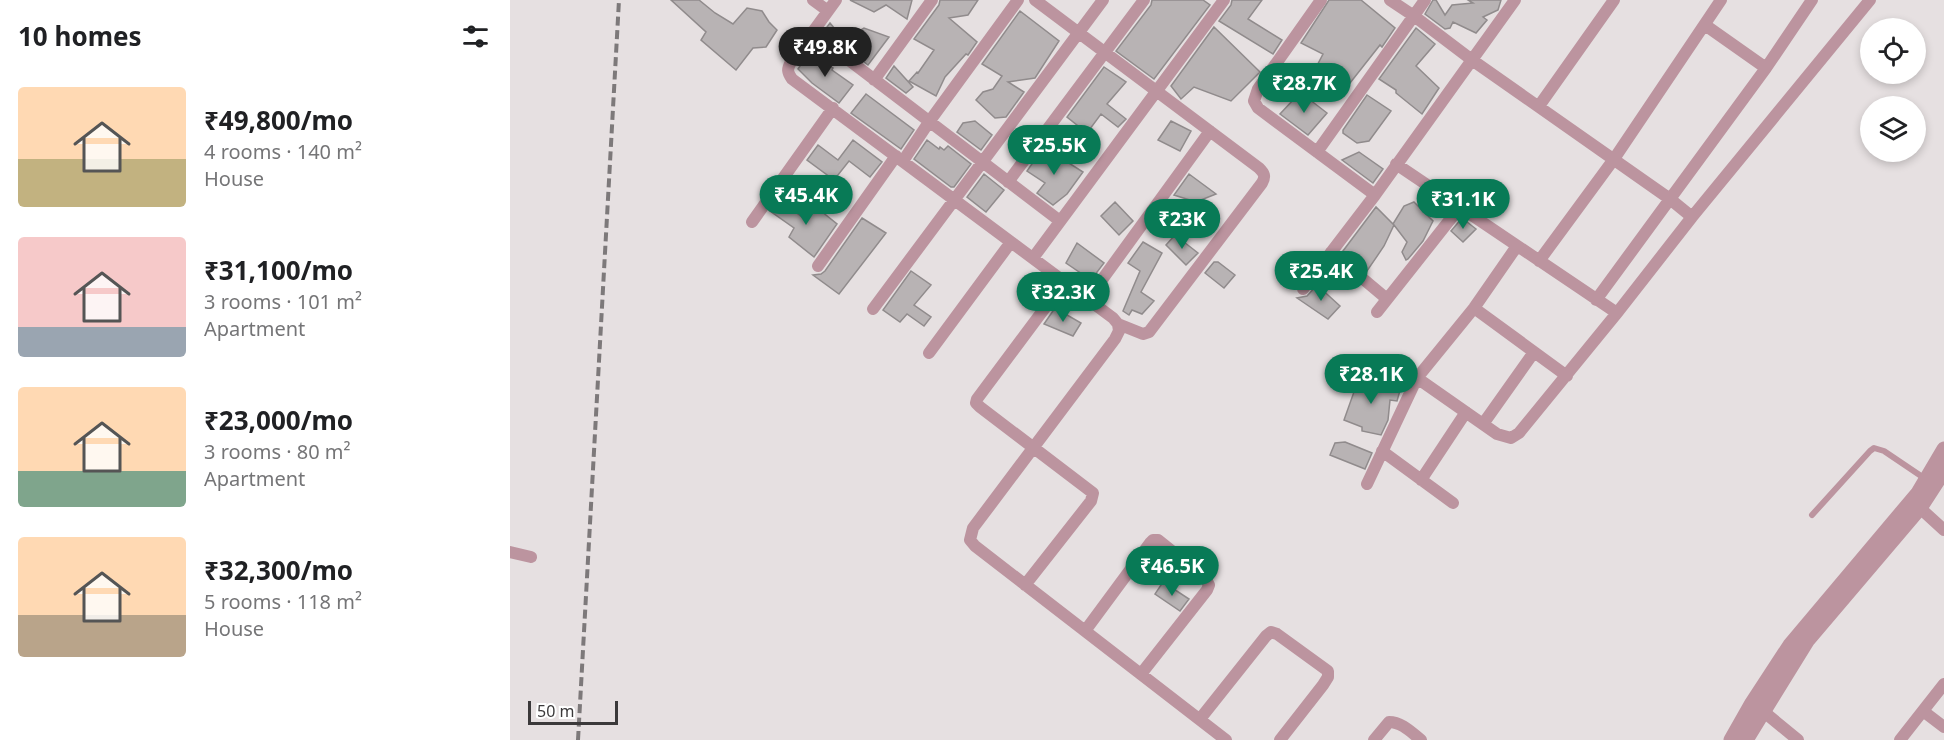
<!DOCTYPE html>
<html lang="en">
<head>
<meta charset="utf-8">
<style>
  body { margin:0; font-family:"Noto Sans",sans-serif; background:#f6f6f6; color:#202124; height:100vh; display:flex; flex-direction:column; font-size:22px; white-space:nowrap }
  * { box-sizing:border-box; margin:0 }
  p { font-size:20px; color:#757577 }
  .icon { flex:none; width:33px; height:33px; fill:none; stroke:currentColor; stroke-width:2; stroke-linecap:round; stroke-linejoin:round }
  .map { position:relative; flex:1; overflow:hidden }
  .panel { display:flex; flex-direction:column; background:#fff; width:510px }
  .panel>* { flex:none }
  .tools { position:absolute; left:1350px; top:18px; display:grid; gap:12px }
  .tools a { display:grid; place-items:center; width:66px; height:66px; border-radius:50%; background:#fff; box-shadow:0 3px 9px #0003; font-size:30px }
  .scale { position:absolute; left:18px; bottom:15px; width:90px; box-sizing:border-box; padding-left:6px; border:3px solid #3b393a; border-top:0; font-size:16px; line-height:21px; white-space:nowrap; color:#3b393a; -webkit-text-stroke:4px #fff; paint-order:stroke }
  .price { position:absolute; translate:-50% -51px; padding:0 14px; border-radius:21px; background:#087a56; color:#fff; font-size:20px; line-height:39px; filter:drop-shadow(0 2px 3px #0008) }
  .price::after { content:''; position:absolute; left:50%; top:36px; width:18px; height:14px; margin-left:-9px; background:inherit; clip-path:polygon(0 0,100% 0,50% 100%) }
  .price.selected { background:#222; color:#fff }
  ul { padding:0; list-style:none }
  li { display:flex; align-items:center; gap:18px; height:150px; padding:0 18px }
  li span { display:grid; place-items:center; flex:none; width:168px; height:120px; border-radius:6px; color:#555 }
  li>.icon { margin-inline-start:auto }
  span .icon { width:72px; height:72px; fill:#fffc; stroke-width:1 }
  li b { font-size:26px }
  h2 { display:flex; justify-content:space-between; align-items:center; height:72px; padding:0 18px; font-size:26px }
  main { display:flex; flex:1; min-height:0 }
  .map>svg:first-child { display:block }
  .building { fill:#b8b3b4; stroke:#908b8c; stroke-width:1.5 }
  .lines { fill:none; stroke-linecap:round; stroke-linejoin:round }
  .service { stroke:#bc949f; stroke-width:6 }
  .minor { stroke:#bc949f; stroke-width:12 }
  .tertiary { stroke:#bc949f; stroke-width:15 }
  .rail { stroke:#7d797a; stroke-width:4; stroke-dasharray:9 4.5; stroke-linecap:butt }
</style>
</head>
<body>
<main>
<section class="panel">
<h2>10 homes<svg class="icon" aria-label="filters" viewBox="0 0 24 24"><path d="M4 7h16M4 17h16"/><circle cx="9" cy="7" r="2"/><circle cx="15" cy="17" r="2"/></svg></h2>
<ul>
<li><span style="background:linear-gradient(#ffd9b3 60%,#c2b280 0)"><svg class="icon" aria-label="home" viewBox="0 0 24 24"><path d="M3 11l9-7 9 7M6 9v11h12V9"/></svg></span><div><b>₹49,800/mo</b><p>4 rooms · 140 m²</p><p>House</p></div></li>
<li><span style="background:linear-gradient(#f6c9c9 75%,#9aa5b1 0)"><svg class="icon" aria-label="home" viewBox="0 0 24 24"><path d="M3 11l9-7 9 7M6 9v11h12V9"/></svg></span><div><b>₹31,100/mo</b><p>3 rooms · 101 m²</p><p>Apartment</p></div></li>
<li><span style="background:linear-gradient(#ffd9b3 70%,#7fa58c 0)"><svg class="icon" aria-label="home" viewBox="0 0 24 24"><path d="M3 11l9-7 9 7M6 9v11h12V9"/></svg></span><div><b>₹23,000/mo</b><p>3 rooms · 80 m²</p><p>Apartment</p></div></li>
<li><span style="background:linear-gradient(#ffd9b3 65%,#b9a48a 0)"><svg class="icon" aria-label="home" viewBox="0 0 24 24"><path d="M3 11l9-7 9 7M6 9v11h12V9"/></svg></span><div><b>₹32,300/mo</b><p>5 rooms · 118 m²</p><p>House</p></div></li>
</ul>
</section>
<div class="map">
<svg width="1434" height="740" viewBox="0 0 1434 740">
  <rect width="100%" height="100%" fill="#e6e0e1"/>
  <path class="building" d="M161,0H189L205,13L223,24L237,8L252,11L259,22L267,30L256,47L243,48L226,70L191,40L196,32Z
    M340,0H402L397,19L376,5L364,12Z
    M430,0H468L458,15L439,18L467,42L458,55L456,54L435,77L426,96L399,81L407,72L408,73L424,50L404,39L429,5Z
    M642,0H693L700,5L644,79L606,51L641,5Z
    M722,0H752L738,19L772,40L763,54L709,21L721,5Z
    M819,0H851L885,28L872,47L870,45L829,97L801,77L813,54L791,43Z
    M923,0H926L935,15L942,5L963,3L958,0H991L988,10L973,17L977,20L966,33L943,22L940,28L935,29L915,14Z
    M510,11L549,41L525,78L498,82L514,92L496,117L485,118L466,100L473,92L483,89L492,76L472,64Z
    M320,23L334,40L354,28L379,37L358,65L314,31Z
    M704,27L750,72L721,101L684,87L671,99L661,86Z
    M906,28L925,44L906,66L929,88L912,114L886,93V90L869,79Z
    M299,53L323,68L322,70L343,85L329,103L302,83L288,69Z
    M384,66L403,87L396,93L376,78Z
    M594,67L616,82L597,104L616,119L608,127L591,114L577,133L557,117Z
    M356,94L404,130L391,149L341,113Z
    M857,95L881,111L859,141L847,143L833,133V130Z
    M795,96L817,113L798,135L770,114L785,98Z
    M465,121L482,135L471,150L447,132L453,123Z
    M661,121L681,131L670,151L648,140Z
    M343,140L372,162L360,177L339,161L324,180L297,160L308,145L328,160Z
    M417,140L429,149L430,147L434,150L438,146L461,164L444,187H441L404,159Z
    M531,151L551,158L573,172L557,194L543,205L527,193L535,183L517,171Z
    M849,152L873,169L863,183L832,160Z
    M474,174L494,190L476,212L457,197Z
    M679,174L706,194L686,202L664,195Z
    M268,199L292,217L301,203L327,224L304,257L279,237L284,228L260,211Z
    M605,202L623,221L609,235L591,216Z
    M904,202L923,221L913,241L898,259L896,260L892,252L897,242L884,225L874,246L857,271L833,251L866,207L883,224L894,206Z
    M352,218L376,233L329,294L303,275L311,274L315,271Z
    M952,218L966,229L953,242L941,231Z
    M665,235L688,253L676,265L656,245Z
    M633,242L652,253L631,292L644,301L632,314L622,310L619,315L613,311L630,271L618,263Z
    M567,243L594,263L581,280L556,263Z
    M704,262H708L725,275L714,288L695,273Z
    M401,271L421,285L404,305L421,317L414,326L397,314L390,322L373,310Z
    M807,285L830,306L818,319L787,298L797,296Z
    M545,308L571,323L563,336L534,324Z
    M854,374L871,385L874,382L882,387H891L887,401L880,400L878,420L871,435L852,431V427L834,420L845,389Z
    M835,442L862,453L855,469L820,455L825,443Z
    M653,582L679,599L670,611L645,594Z"/>
  <g class="lines">
    <path class="service" d="M1302,515L1360,451L1364,448L1374,451L1417,480"/>
    <path class="minor" d="M303,0L318,11
      M326,0L281,62C277,69 277,72 282,79L603,318L608,324L609,331L605,339L463,528L460,540L465,546L716,740
      M525,0L749,168C754,173 756,176 752,183L639,332L633,334L608,324
      M811,0L748,89L744,101L748,108L865,195
      M880,0L904,16L962,60L1160,199L1256,68L1302,0
      M1195,25L1256,68
      M302,32L550,221
      M364,80L422,0
      M1029,106L1104,0
      M807,152L915,0
      M393,161L419,122L508,0
      M886,164L1107,313
      M498,182L634,0
      M242,222L323,108
      M821,252L877,299
      M523,258L714,0
      M1029,261L1104,159L1211,0
      M308,266L386,156
      M793,289L865,195L1005,0
      M578,299L700,131
      M1086,300L1160,199L1182,217
      M964,308L1057,376
      M363,309L593,0
      M867,312L950,207
      M419,353L501,242
      M907,378L987,434L1001,438L1009,433L1107,313L1182,217L1360,0
      M973,424L1024,352
      M872,451L943,503
      M911,480L956,412
      M857,484L907,378L964,308L1007,246
      M1410,508L1434,530
      M0,552L21,557
      M515,585L581,501L583,493L470,407L466,403L467,399L555,281
      M575,631L640,543L643,540H648L653,544L695,578L699,585L697,590L631,674
      M1248,707L1288,740
      M1413,711L1434,727
      M690,719L756,636L761,632L767,634L818,671V677L813,685L770,740
      M864,740L879,722C892,722 902,733 911,740
      M1390,740L1434,684"/>
    <path class="tertiary" d="M1221,740L1242,703L1280,645L1408,493L1434,449
      M1236,740L1297,641L1410,508L1434,471"/>
    <path class="rail" d="M68,740L109,0"/>
  </g>
</svg>
<div class="tools">
<a><svg class="icon" aria-label="locate" viewBox="0 0 24 24"><circle cx="12" cy="12" r="6"/><path d="M12 2v4M12 18v4M2 12h4M18 12h4"/></svg></a>
<a><svg class="icon" aria-label="layers" viewBox="0 0 24 24"><path d="M12 4l9 5-9 5-9-5zM3 14l9 5 9-5"/></svg></a>
</div>
<div class="scale">50 m</div>
<b class="price selected" style="left:315px;top:78px">₹49.8K</b>
<b class="price" style="left:794px;top:114px">₹28.7K</b>
<b class="price" style="left:544px;top:176px">₹25.5K</b>
<b class="price" style="left:296px;top:226px">₹45.4K</b>
<b class="price" style="left:953px;top:230px">₹31.1K</b>
<b class="price" style="left:672px;top:250px">₹23K</b>
<b class="price" style="left:811px;top:302px">₹25.4K</b>
<b class="price" style="left:553px;top:323px">₹32.3K</b>
<b class="price" style="left:861px;top:405px">₹28.1K</b>
<b class="price" style="left:662px;top:597px">₹46.5K</b>
</div>
</main>
</body>
</html>
